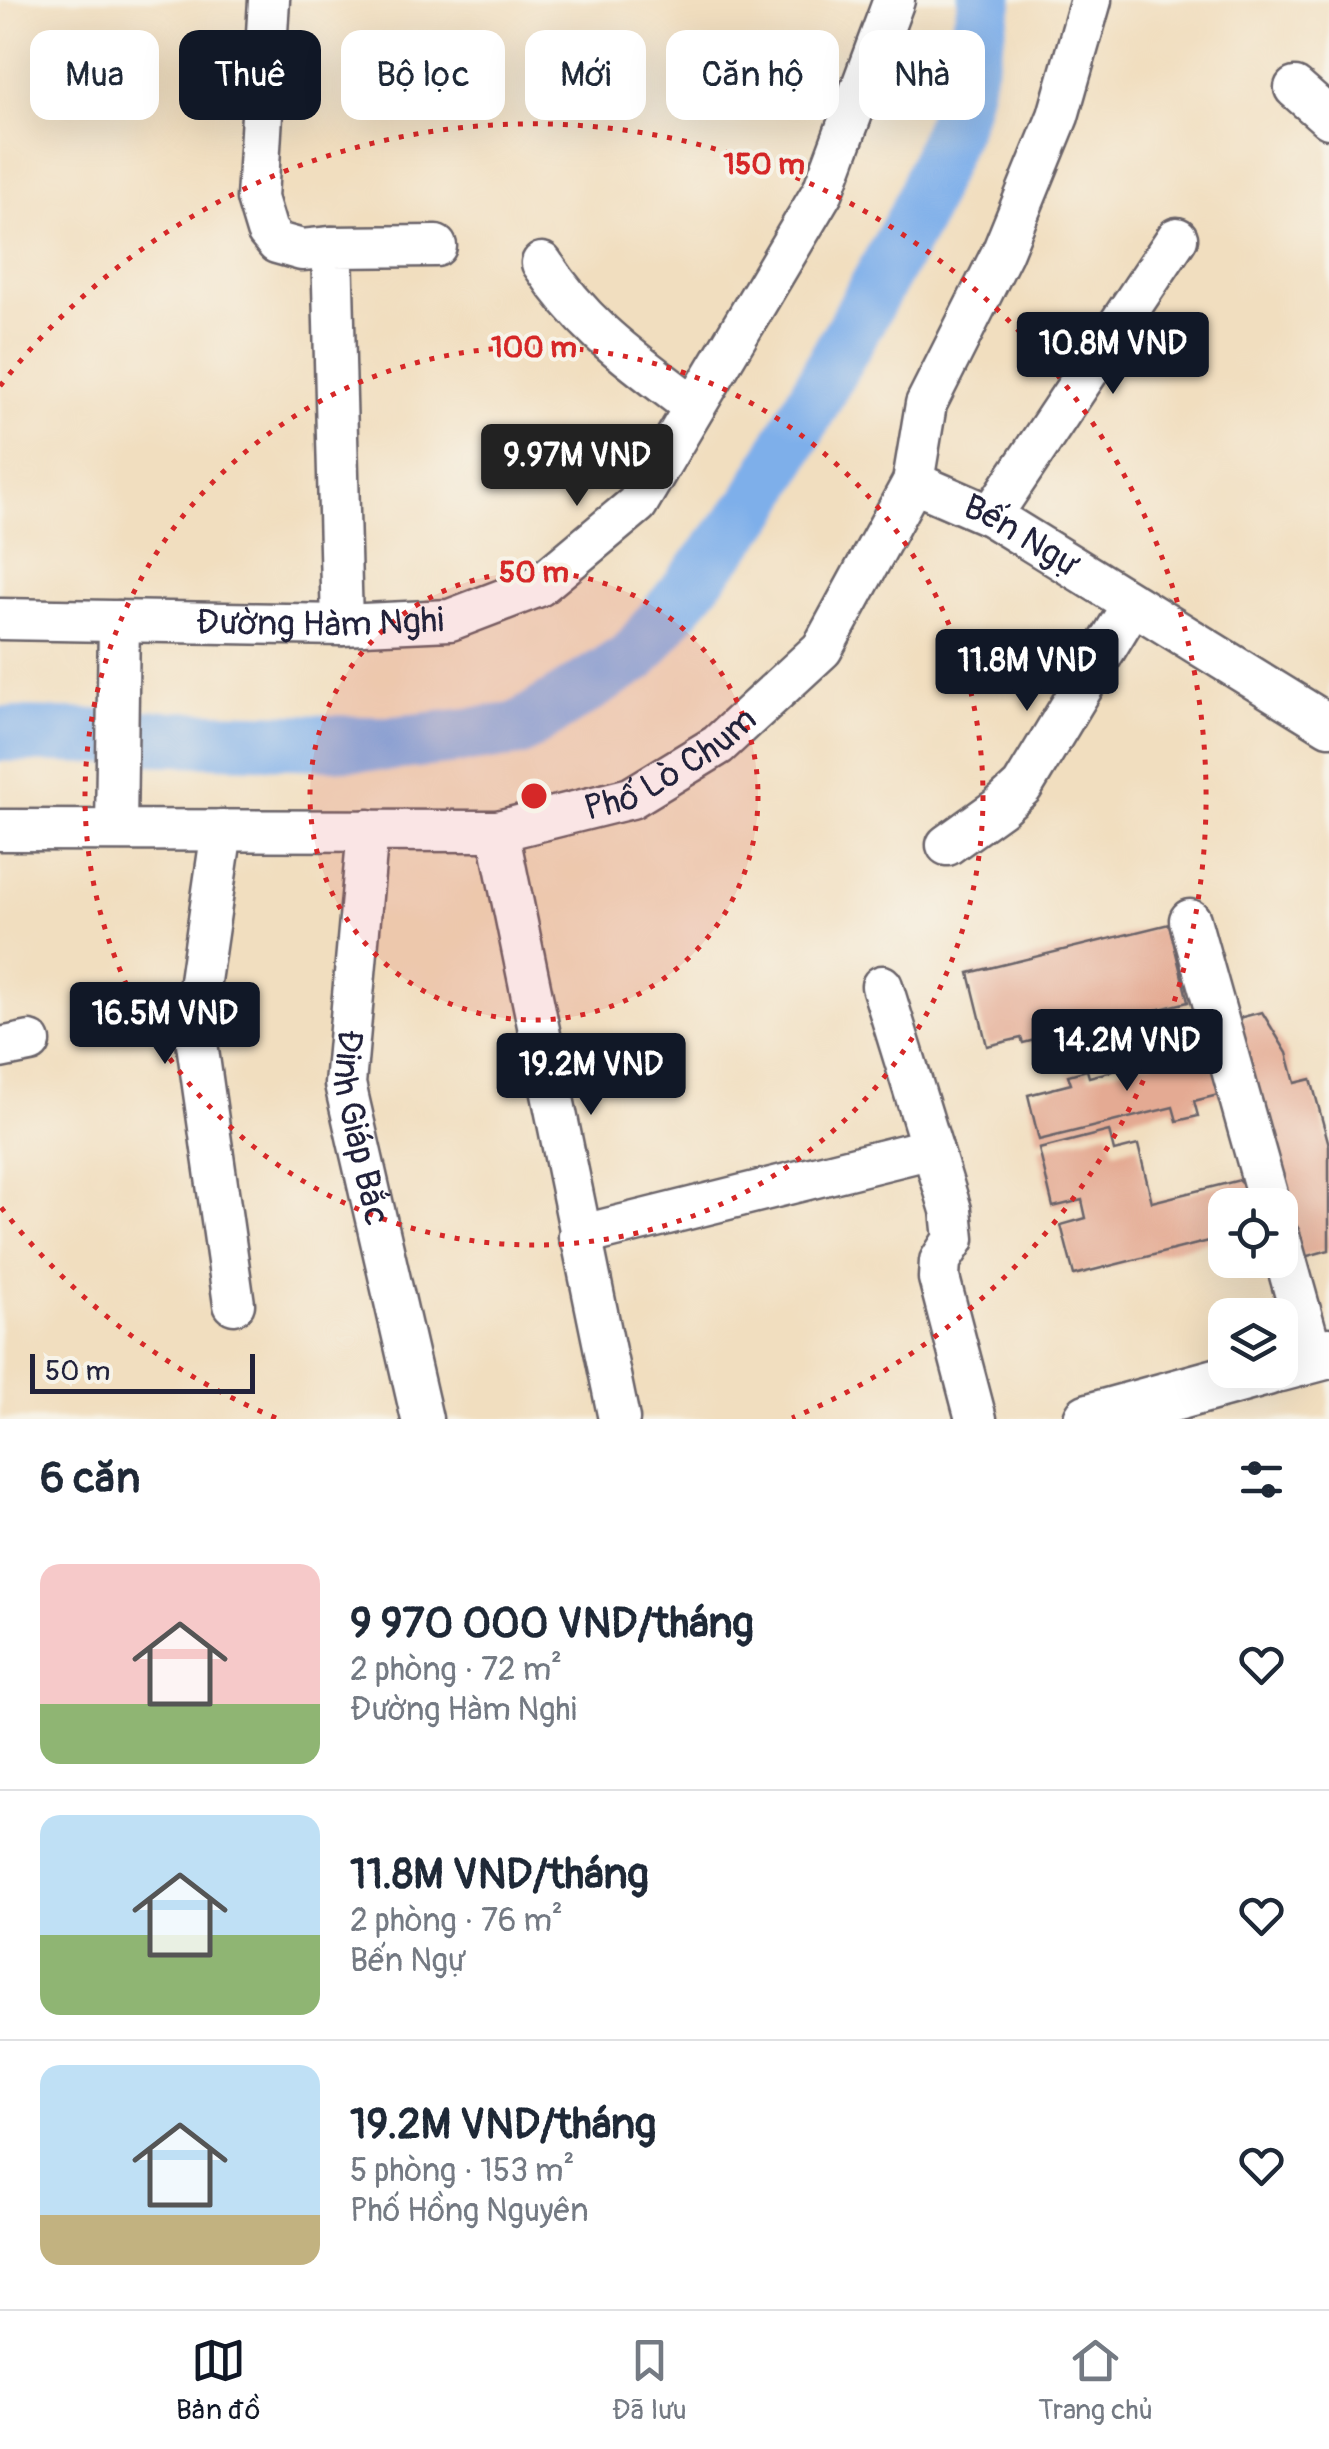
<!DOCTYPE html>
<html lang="vi">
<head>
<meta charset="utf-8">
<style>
  body { margin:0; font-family:Pangolin,sans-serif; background:#f6f6f7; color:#1f2937; height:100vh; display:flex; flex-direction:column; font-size:38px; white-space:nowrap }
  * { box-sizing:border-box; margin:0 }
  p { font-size:32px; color:#747a83 }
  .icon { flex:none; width:55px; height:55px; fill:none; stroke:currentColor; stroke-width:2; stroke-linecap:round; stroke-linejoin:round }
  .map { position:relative; height:1419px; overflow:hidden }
  .drawer { display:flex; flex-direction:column; background:#fff; flex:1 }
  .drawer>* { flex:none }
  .top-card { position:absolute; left:30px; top:30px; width:1270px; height:90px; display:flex; gap:20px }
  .fabs { position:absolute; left:1208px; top:1188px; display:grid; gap:20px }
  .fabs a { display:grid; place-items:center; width:90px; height:90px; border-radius:20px; background:#fff; box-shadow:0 10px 40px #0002; font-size:50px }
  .scale { position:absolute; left:30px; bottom:25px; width:225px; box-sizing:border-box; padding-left:10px; border:5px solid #22223b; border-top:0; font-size:28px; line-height:35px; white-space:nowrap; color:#22223b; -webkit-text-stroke:8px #f7f3e8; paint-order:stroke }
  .price { position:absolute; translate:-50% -85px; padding:0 22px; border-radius:10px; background:#111827; color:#fff; font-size:32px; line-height:65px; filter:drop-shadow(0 2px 5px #0008) }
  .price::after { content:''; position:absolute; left:50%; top:60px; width:30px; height:22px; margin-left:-15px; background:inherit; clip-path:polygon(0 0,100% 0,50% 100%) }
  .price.active { background:#222; color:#fff }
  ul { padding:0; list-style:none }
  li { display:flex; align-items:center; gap:30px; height:250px; padding:0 40px }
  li+li { border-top:2px solid #e0e1e3 }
  li span { display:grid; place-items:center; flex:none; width:280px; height:200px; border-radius:20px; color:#555 }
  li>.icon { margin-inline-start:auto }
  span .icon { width:120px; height:120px; fill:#fffc; stroke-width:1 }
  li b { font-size:42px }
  h2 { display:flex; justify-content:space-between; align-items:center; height:120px; padding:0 40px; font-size:42px }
  .pill { padding:0 35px; border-radius:20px; background:#fff; box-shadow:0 10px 40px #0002; font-size:35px; line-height:90px }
  .pill.active { background:#111827; color:#fff }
  .tabs { display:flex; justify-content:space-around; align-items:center; height:140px; border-top:2px solid #e0e1e3; background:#fff; font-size:28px; color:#747a83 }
  .tabs a { display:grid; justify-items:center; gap:5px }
  .tabs .active { color:#111827 }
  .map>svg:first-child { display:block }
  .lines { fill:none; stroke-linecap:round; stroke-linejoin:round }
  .river { stroke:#7eafea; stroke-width:55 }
  .building { fill:#e4aa93 }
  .minor-casing { stroke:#6a6469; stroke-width:45 }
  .major-casing { stroke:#6a6469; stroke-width:55 }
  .minor { stroke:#fff; stroke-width:40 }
  .major { stroke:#fff; stroke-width:50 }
  .ring { fill:none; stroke:#d62828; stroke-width:5; stroke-dasharray:5 10 }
  .labels { text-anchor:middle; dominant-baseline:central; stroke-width:8; stroke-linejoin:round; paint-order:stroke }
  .street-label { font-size:35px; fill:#22223b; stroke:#f7f3e8 }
  .centre { fill:#d62828; stroke:#f7f3e8; stroke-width:5 }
  .ring-label { font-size:30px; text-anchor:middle; font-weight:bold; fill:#d62828; stroke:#f7f3e8; stroke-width:8; stroke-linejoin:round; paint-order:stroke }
</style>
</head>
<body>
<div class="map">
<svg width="1329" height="1419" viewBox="0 0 1329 1419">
  <rect width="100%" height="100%" fill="#f7f3e8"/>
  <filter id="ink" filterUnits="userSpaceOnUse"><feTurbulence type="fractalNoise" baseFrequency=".01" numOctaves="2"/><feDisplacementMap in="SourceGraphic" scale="20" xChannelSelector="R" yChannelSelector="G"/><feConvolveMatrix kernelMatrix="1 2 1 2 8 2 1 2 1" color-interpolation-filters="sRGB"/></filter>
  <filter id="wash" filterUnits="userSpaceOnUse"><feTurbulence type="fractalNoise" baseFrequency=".0048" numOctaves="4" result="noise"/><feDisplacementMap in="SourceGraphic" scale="40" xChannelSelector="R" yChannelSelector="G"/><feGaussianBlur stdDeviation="2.25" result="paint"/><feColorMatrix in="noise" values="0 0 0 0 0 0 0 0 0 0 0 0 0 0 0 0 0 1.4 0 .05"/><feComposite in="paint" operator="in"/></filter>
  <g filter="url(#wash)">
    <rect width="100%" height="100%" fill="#f1debf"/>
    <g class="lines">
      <path class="river" d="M0,734L388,744L517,730L634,657L755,506L915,217L958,112L986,0"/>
    </g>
    <g id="blocks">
      <path class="building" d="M1169,924L1188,1002L1023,1043L1021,1038L987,1046L969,973Z
        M1262,1012L1287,1053L1295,1083L1311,1079L1329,1145V1250L1297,1259L1231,1020Z
        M1210,1047L1222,1094L1194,1101L1198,1116L1177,1121L1173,1107L1039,1140L1028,1095L1071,1084L1068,1075L1087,1070L1089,1077Z
        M1109,1131L1114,1151L1138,1145L1152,1202L1252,1177L1259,1205H1225V1237L1074,1275L1061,1225L1086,1218L1082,1200L1053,1207L1039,1149Z"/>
    </g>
  </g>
  <g filter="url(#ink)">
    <use href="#blocks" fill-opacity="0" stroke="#6a6469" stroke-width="2.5"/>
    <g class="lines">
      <g class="minor-casing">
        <g id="minor">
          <path d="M269,0L257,198L267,231L277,243L302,250L332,247"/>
          <path d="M1295,88L1329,118"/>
          <path d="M542,263C586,330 633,360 694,407"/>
          <path id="s1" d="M913,482L991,516L1329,725"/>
          <path d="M991,516L1177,238"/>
          <path id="s2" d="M0,619L342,625L450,620L539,586L637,504L823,191L894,0"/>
          <path d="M342,625L332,247L436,246"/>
          <path d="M116,829L119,621"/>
          <path id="s3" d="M0,830L498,831L631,798L718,745L822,649L913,482L926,404L1002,253L1058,116L1091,0"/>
          <path d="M222,830L194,1022L234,1304"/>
          <path id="s4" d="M368,830L345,1084L422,1419"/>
          <path d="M498,831L619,1419"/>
          <path d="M947,845L1000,807L1022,787L1132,605"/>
          <path d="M1190,920L1270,1205"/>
          <path d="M882,986L951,1210L954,1239L940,1261L939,1278L976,1419"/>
          <path d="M0,1048L30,1042"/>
          <path d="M579,1236L932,1148"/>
          <path d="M1280,1239L1313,1357"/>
        </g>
      </g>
      <g class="major-casing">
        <path id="major" d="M1280,1366L1329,1353
          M1089,1419L1267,1370"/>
      </g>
      <use href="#minor" class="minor"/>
      <use href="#major" class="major"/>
    </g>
  </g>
  <circle cx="534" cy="796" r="224" fill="#d62828" fill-opacity=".12"/>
  <g class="ring">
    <circle cx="534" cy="796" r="224"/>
    <circle cx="534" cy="796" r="449"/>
    <path d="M276 1418A673 673 0 0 1 0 1206M0 386A673 673 0 1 1 792 1418"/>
  </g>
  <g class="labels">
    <g class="street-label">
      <text stroke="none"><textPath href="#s1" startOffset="122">Bến Ngự</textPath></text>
      <text stroke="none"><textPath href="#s2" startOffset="320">Đường Hàm Nghi</textPath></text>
      <text stroke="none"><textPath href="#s3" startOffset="685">Phố Lò Chum</textPath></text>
      <text stroke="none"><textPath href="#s4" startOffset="300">Đinh Giáp Bắc</textPath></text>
    </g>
  </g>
  <circle cx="534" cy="796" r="15" class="centre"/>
  <g class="ring-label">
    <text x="764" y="174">150 m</text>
    <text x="534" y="357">100 m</text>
    <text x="534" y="582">50 m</text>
  </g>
</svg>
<div class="fabs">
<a><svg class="icon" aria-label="locate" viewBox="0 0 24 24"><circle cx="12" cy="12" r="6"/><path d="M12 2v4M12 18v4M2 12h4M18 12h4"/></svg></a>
<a><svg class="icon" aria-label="layers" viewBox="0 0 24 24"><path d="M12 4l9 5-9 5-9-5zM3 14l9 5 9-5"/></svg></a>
</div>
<div class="scale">50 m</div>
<b class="price" style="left:1113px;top:397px">10.8M VND</b>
<b class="price active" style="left:577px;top:509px">9.97M VND</b>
<b class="price" style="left:1027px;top:714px">11.8M VND</b>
<b class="price" style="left:165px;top:1067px">16.5M VND</b>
<b class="price" style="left:1127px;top:1094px">14.2M VND</b>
<b class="price" style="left:591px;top:1118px">19.2M VND</b>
<div class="top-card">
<a class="pill">Mua</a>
<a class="pill active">Thuê</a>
<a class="pill">Bộ lọc</a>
<a class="pill">Mới</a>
<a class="pill">Căn hộ</a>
<a class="pill">Nhà</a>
</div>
</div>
<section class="drawer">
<h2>6 căn<svg class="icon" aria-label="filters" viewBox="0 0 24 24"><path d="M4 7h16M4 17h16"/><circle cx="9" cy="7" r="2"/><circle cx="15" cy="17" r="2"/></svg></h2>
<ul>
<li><span style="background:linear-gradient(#f6c9c9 70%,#8fb573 0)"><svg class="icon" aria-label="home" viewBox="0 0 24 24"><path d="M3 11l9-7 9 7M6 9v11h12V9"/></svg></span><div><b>9 970 000 VND/tháng</b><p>2 phòng · 72 m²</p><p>Đường Hàm Nghi</p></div><svg class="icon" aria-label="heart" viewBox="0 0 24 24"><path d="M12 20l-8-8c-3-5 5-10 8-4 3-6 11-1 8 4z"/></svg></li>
<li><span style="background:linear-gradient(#bfe0f5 60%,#8fb573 0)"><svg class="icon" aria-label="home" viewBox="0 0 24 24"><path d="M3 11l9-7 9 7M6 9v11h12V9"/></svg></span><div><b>11.8M VND/tháng</b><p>2 phòng · 76 m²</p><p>Bến Ngự</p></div><svg class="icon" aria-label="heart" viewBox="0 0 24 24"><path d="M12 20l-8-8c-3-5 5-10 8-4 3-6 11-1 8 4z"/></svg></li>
<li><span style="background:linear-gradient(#bfe0f5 75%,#c2b280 0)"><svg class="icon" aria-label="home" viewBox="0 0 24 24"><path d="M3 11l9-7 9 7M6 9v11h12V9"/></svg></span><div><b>19.2M VND/tháng</b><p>5 phòng · 153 m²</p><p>Phố Hồng Nguyên</p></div><svg class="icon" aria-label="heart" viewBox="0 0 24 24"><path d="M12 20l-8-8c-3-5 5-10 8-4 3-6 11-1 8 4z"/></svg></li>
</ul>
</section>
<nav class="tabs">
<a class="active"><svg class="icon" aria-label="map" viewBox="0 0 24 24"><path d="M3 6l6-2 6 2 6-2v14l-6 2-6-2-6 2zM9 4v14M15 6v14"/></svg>Bản đồ</a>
<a><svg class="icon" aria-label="saved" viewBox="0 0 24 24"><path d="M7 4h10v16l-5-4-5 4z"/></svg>Đã lưu</a>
<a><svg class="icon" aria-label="home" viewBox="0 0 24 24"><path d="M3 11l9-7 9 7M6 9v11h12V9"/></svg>Trang chủ</a>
</nav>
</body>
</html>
